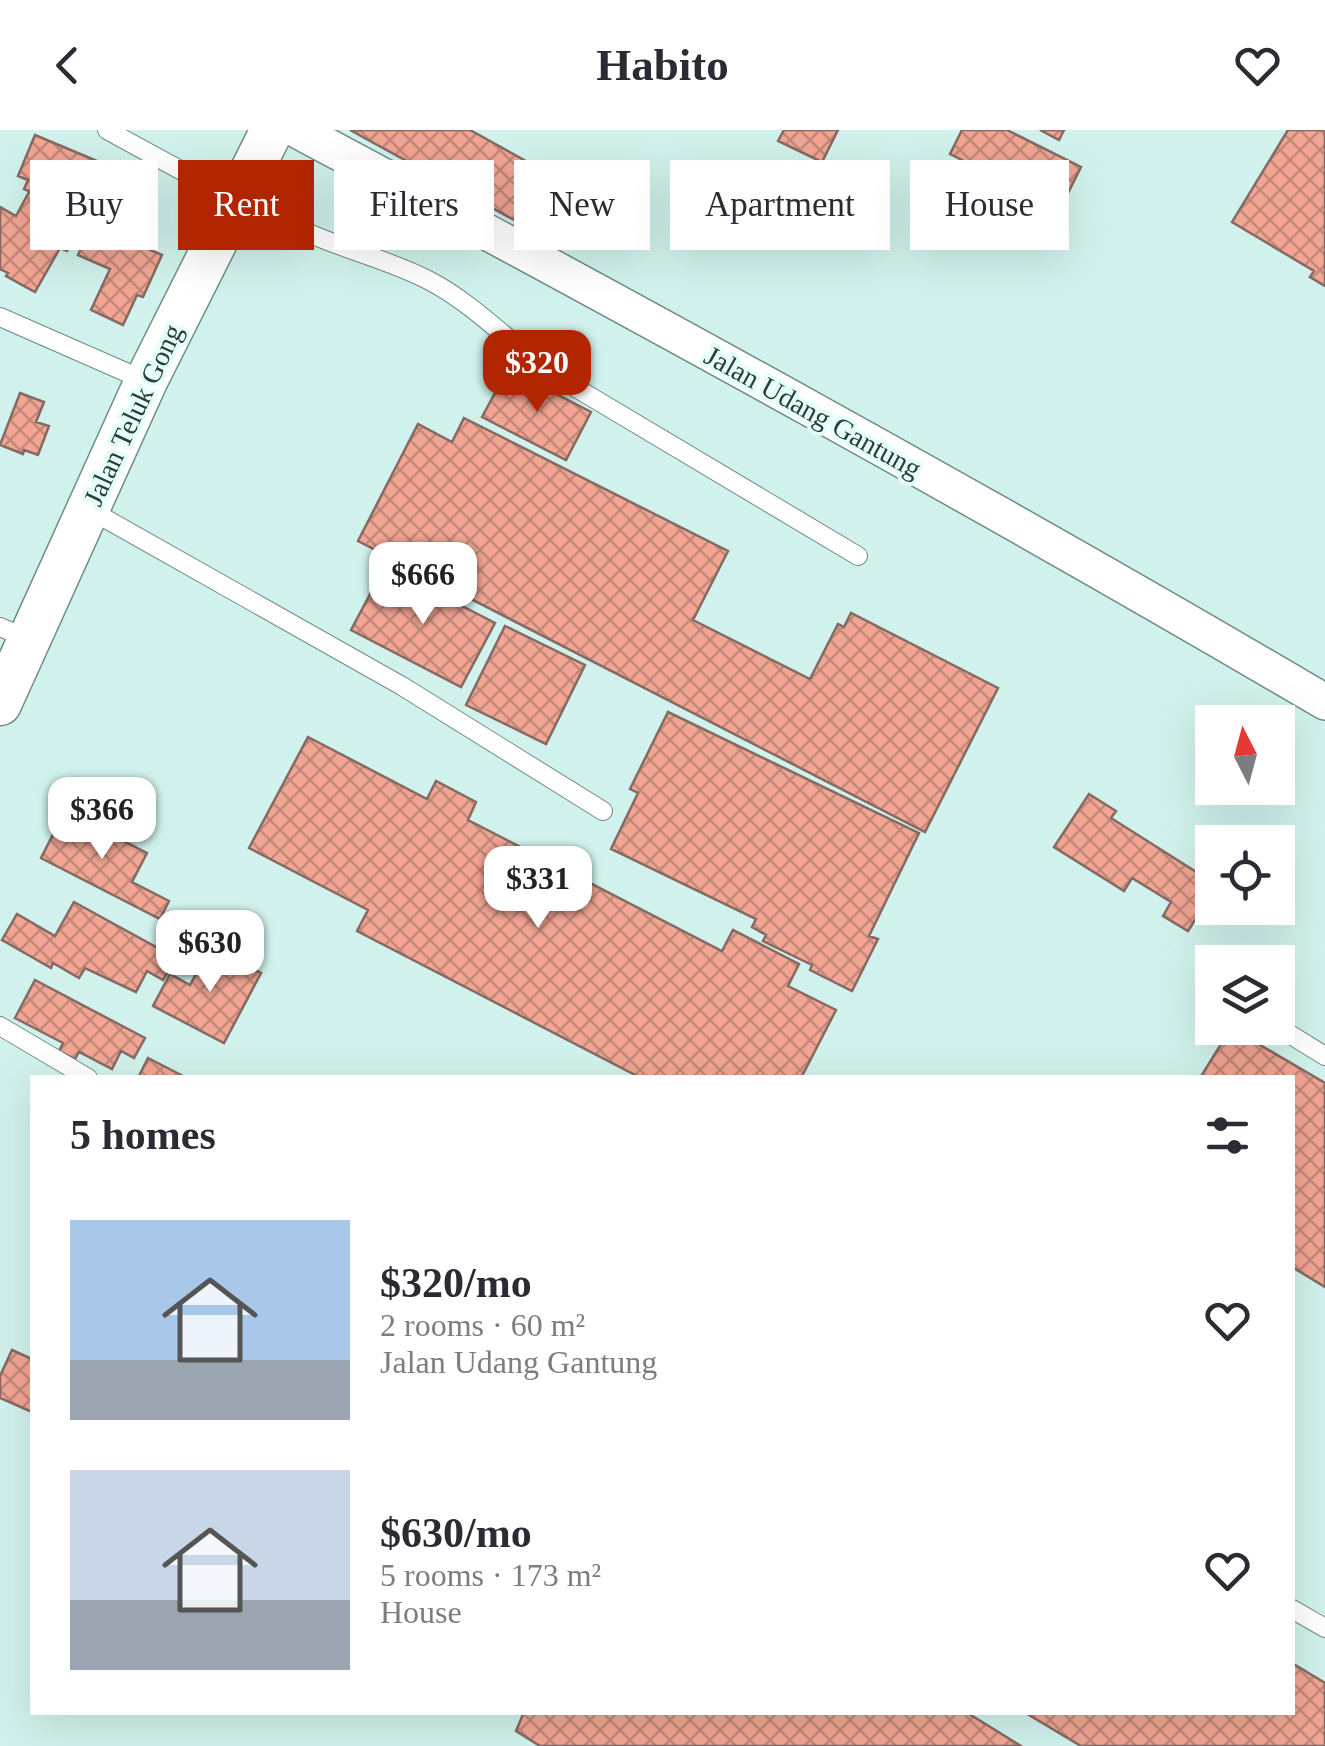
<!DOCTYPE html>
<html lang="en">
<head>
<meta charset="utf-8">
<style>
  body { margin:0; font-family:Georgia,serif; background:#f7f7f7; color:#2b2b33; height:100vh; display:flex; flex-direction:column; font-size:38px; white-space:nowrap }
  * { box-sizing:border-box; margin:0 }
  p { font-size:32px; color:#7c7c81 }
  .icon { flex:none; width:55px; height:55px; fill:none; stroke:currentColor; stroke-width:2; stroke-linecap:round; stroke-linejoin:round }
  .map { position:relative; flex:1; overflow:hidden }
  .drawer { position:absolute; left:30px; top:945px; width:1265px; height:640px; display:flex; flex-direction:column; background:#fff; border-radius:0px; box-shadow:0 10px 40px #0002 }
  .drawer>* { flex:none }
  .top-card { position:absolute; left:30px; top:30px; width:1265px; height:90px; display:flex; gap:20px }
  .needle { width:65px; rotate:354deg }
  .buttons { position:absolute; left:1195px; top:575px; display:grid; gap:20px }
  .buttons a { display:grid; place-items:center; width:100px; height:100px; border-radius:0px; background:#fff; box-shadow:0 10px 40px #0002; font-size:50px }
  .price { position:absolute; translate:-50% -85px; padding:0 22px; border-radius:20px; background:#fff; color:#222; font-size:32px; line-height:65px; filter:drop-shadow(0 2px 5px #0008) }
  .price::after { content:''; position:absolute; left:50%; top:60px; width:30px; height:22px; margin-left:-15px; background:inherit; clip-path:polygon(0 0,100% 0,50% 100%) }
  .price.selected { background:#b12501; color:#fff }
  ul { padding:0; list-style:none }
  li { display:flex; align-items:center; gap:30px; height:250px; padding:0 40px }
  li span { display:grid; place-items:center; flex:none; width:280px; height:200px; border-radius:0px; color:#555 }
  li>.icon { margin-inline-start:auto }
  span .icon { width:120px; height:120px; fill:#fffc; stroke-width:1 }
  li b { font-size:42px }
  h2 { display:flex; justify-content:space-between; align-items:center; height:120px; padding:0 40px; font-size:42px }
  .pill { padding:0 35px; border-radius:0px; background:#fff; box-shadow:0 10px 40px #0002; font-size:35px; line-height:90px }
  .pill.selected { background:#b12501; color:#fff }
  header { display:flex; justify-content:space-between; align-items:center; height:130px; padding:0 40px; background:#fff; font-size:45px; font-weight:700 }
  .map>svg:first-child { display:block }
  .building { fill:url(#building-cross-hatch); stroke:#846a63; stroke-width:2.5 }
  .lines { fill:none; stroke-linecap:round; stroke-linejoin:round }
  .service-casing { stroke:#6e8c87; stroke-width:20 }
  .minor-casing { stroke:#6e8c87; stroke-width:38 }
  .tertiary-casing { stroke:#6e8c87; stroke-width:45 }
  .service { stroke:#fff; stroke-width:18 }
  .minor { stroke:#fff; stroke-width:35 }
  .tertiary { stroke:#fff; stroke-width:42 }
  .labels { text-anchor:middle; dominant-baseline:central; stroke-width:8; stroke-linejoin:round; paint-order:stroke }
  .street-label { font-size:28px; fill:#2f3c39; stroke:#e4fef9 }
</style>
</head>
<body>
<header><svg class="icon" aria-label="back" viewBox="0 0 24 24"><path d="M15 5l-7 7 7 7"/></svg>Habito<svg class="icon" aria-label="heart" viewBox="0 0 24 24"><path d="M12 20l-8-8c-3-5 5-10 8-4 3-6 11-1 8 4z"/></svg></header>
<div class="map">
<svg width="1325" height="1616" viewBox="0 0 1325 1616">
  <defs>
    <pattern id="building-cross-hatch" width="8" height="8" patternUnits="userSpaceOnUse" patternTransform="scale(2.5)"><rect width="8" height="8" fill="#f2a593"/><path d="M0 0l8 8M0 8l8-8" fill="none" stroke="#c48879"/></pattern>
  </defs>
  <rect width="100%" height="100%" fill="#d1f2ec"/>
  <path class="building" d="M350,0H470L553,46L525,96Z
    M784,0H838L822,32L778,11Z
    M962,0H1007L1081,37L1060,79L950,24Z
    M1040,0H1064L1059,10Z
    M1288,0H1325V156L1310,147L1314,141L1232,92Z
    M35,5L135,47L113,97L24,59L28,50L18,46Z
    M29,62L83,93L67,121L60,118L35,162L6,146L8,143L0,139V77L16,86Z
    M92,95L162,125L143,167L137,165L123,195L91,180L110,139L78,125Z
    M508,239L591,282L566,330L482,287Z
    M20,263L44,272L36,292L49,296L38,325L24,320L23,324L0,315Z
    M464,288L728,421L693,490L810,549L838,494L844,497L851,483L998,558L925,702L358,411L418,294L452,312Z
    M385,436L495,493L461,557L351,500Z
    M505,496L585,535L546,614L466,575Z
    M668,582L919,703L869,806L878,809L852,861L810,840L812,835L763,811L766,805L752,797L756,789L611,719L638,663L630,659Z
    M308,607L427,669L436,651L476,672L468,690L722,821L733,800L799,834L788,856L836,880L801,948H641L357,801L368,780L249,718Z
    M1089,664L1116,681L1111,688L1212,752V763L1188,801L1163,786L1171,772L1132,748L1124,761L1054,717Z
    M65,681L147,723L132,752L169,771L160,789L41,728Z
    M74,772L176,828L163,850L147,841L136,862L85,838L79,848L53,833L51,838L2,810L17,784L55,806Z
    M211,816L261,843L224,913L153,876L170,844L190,855Z
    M35,850L145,908L134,928L121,921L112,939L79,922L75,929L59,921L63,913L15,888Z
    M1231,898L1325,953V1157L1292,1137V948H1200Z
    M148,928L187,948H138Z
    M12,1220L32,1229V1282L0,1268V1246Z
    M1292,1533L1325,1553V1616H1081L1024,1582H1292Z
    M524,1582H966L1021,1616H540L516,1601Z"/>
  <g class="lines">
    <g class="service-casing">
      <path id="service" d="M107,0C172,36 238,72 306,102C346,120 389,130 428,150C473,173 510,213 551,243L858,426
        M0,187L146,251
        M90,380L402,556L603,681
        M0,497L30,510
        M0,896L88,948
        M1278,897L1325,926
        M1292,1479L1325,1498"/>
    </g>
    <g class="minor-casing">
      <path id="minor" d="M297,0C643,185 987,373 1325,572"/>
    </g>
    <g class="tertiary-casing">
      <path id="tertiary" d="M0,574L146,251L272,0"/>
    </g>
    <use href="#service" class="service"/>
    <use href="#minor" class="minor"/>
    <use href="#tertiary" class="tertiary"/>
  </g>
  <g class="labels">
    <g class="street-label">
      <text transform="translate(813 282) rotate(29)">Jalan Udang Gantung</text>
      <text transform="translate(133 285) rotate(-65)">Jalan Teluk Gong</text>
    </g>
  </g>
</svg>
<div class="buttons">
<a><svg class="needle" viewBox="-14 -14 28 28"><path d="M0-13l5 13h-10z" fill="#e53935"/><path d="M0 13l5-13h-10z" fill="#7c7c81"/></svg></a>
<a><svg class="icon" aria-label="locate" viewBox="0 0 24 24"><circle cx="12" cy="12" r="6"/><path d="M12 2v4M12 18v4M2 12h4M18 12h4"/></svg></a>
<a><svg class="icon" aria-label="layers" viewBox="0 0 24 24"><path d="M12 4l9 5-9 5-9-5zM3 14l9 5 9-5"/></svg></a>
</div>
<b class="price selected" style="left:537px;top:285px">$320</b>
<b class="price" style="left:423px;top:497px">$666</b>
<b class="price" style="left:102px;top:732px">$366</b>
<b class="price" style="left:538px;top:801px">$331</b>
<b class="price" style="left:210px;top:865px">$630</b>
<div class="top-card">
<a class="pill">Buy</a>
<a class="pill selected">Rent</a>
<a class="pill">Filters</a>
<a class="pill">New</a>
<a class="pill">Apartment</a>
<a class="pill">House</a>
</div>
<section class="drawer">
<h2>5 homes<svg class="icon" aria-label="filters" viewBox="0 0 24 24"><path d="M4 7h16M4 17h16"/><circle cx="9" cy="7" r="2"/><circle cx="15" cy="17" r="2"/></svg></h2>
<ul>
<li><span style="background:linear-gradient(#a9c7e8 70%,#9aa5b1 0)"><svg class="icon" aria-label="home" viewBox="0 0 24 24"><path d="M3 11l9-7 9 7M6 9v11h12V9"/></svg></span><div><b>$320/mo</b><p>2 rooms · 60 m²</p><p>Jalan Udang Gantung</p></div><svg class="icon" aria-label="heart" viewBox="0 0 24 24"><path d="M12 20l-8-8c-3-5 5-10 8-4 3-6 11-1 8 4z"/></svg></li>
<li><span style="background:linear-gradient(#c9d6e8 65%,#9aa5b1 0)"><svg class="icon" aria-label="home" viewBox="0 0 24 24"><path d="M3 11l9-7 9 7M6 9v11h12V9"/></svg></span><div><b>$630/mo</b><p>5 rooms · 173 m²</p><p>House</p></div><svg class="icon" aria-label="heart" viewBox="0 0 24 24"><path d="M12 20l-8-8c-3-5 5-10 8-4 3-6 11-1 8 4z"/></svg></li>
</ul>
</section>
</div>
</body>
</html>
